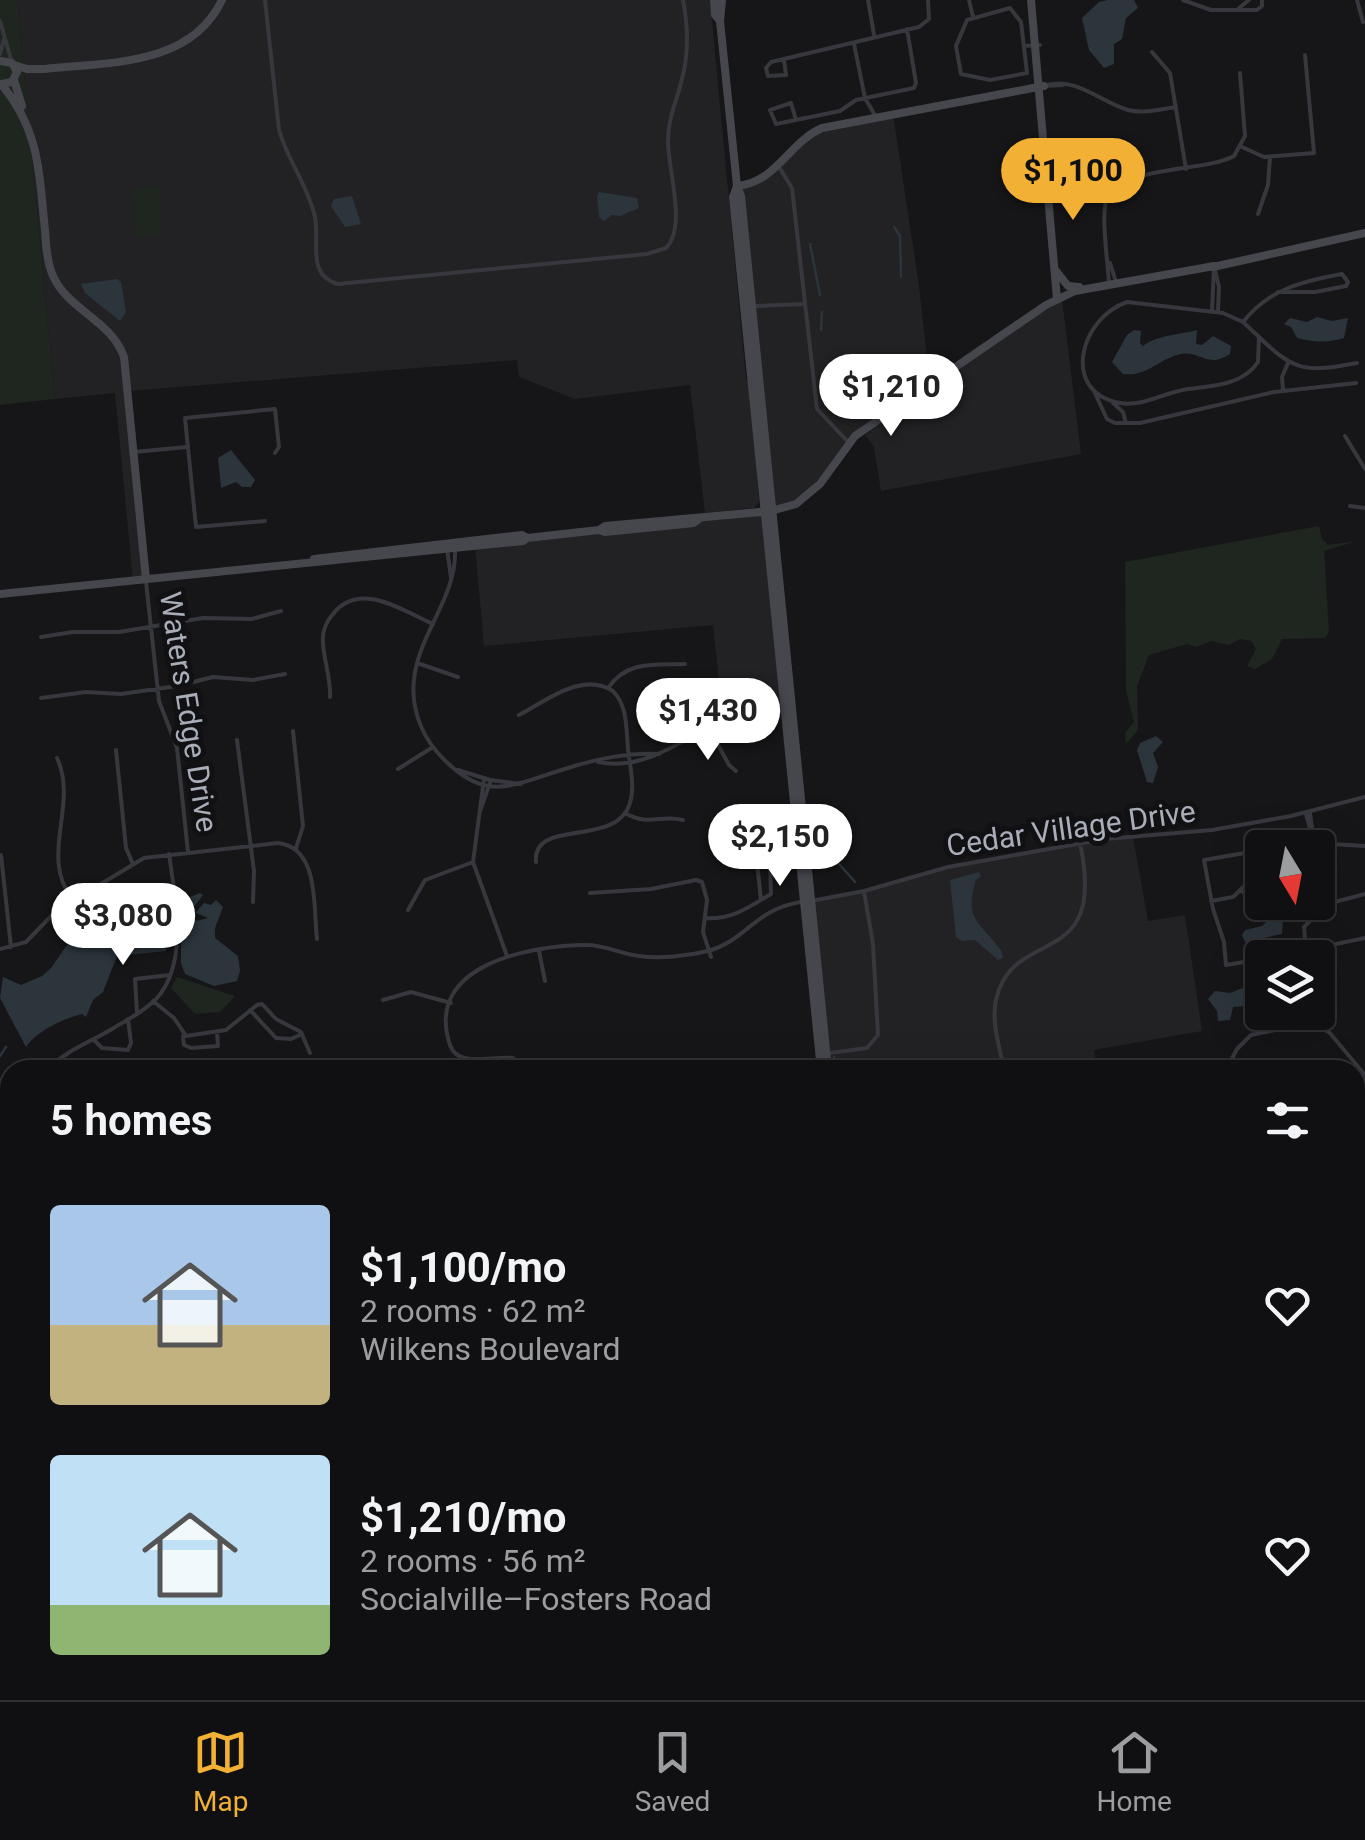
<!DOCTYPE html>
<html lang="en">
<head>
<meta charset="utf-8">
<style>
  body { margin:0; font-family:Roboto,sans-serif; background:#1e1e20; color:#f1f3f6; height:100vh; display:flex; flex-direction:column; font-size:38px; white-space:nowrap }
  * { box-sizing:border-box; margin:0 }
  p { font-size:32px; color:#9c9d9f }
  .icon { flex:none; width:55px; height:55px; fill:none; stroke:currentColor; stroke-width:2; stroke-linecap:round; stroke-linejoin:round }
  .map { position:relative; flex:1; overflow:hidden }
  .side { position:absolute; left:0px; top:1060px; width:1365px; height:640px; display:flex; flex-direction:column; background:#101012; border-radius:30px 30px 0 0; box-shadow:0 10px 40px #0002,0 0 0 2px #303032 }
  .side>* { flex:none }
  .needle { width:65px; rotate:170deg }
  .buttons { position:absolute; left:1245px; top:830px; display:grid; gap:20px }
  .buttons a { display:grid; place-items:center; width:90px; height:90px; border-radius:10px; background:#101012; box-shadow:0 10px 40px #0002,0 0 0 2px #303032; font-size:50px }
  .price { position:absolute; translate:-50% -85px; padding:0 22px; border-radius:35px; background:#fff; color:#222; font-size:32px; line-height:65px; filter:drop-shadow(0 2px 5px #0008) }
  .price::after { content:''; position:absolute; left:50%; top:60px; width:30px; height:22px; margin-left:-15px; background:inherit; clip-path:polygon(0 0,100% 0,50% 100%) }
  .price.current { background:#f2b134; color:#111 }
  ul { padding:0; list-style:none }
  li { display:flex; align-items:center; gap:30px; height:250px; padding:0 50px }
  li span { display:grid; place-items:center; flex:none; width:280px; height:200px; border-radius:10px; color:#555 }
  li>.icon { margin-inline-start:auto }
  span .icon { width:120px; height:120px; fill:#fffc; stroke-width:1 }
  li b { font-size:42px }
  h2 { display:flex; justify-content:space-between; align-items:center; height:120px; padding:0 50px; font-size:42px }
  .menu { display:flex; justify-content:space-around; align-items:center; height:140px; border-top:2px solid #303032; background:#101012; font-size:28px; color:#9c9d9f }
  .menu a { display:grid; justify-items:center; gap:5px }
  .menu .current { color:#f2b134 }
  .map>svg:first-child { display:block }
  .built { fill:#222225 }
  .green { fill:#1e261f }
  .water { fill:#2c353c }
  .lines { fill:none; stroke-linecap:round; stroke-linejoin:round }
  .stream { stroke:#2c353c; stroke-width:2.5 }
  .street { stroke:#37383d; stroke-width:4 }
  .secondary { stroke:#45474d; stroke-width:8 }
  .labels { text-anchor:middle; dominant-baseline:central; stroke-width:10; stroke-linejoin:round; paint-order:stroke }
  .street-label { font-size:30px; fill:#a8adb8; stroke:#111113 }
</style>
</head>
<body>
<div class="map">
<svg width="1365" height="1700" viewBox="0 0 1365 1700">
  <rect width="100%" height="100%" fill="#161618"/>
  <path class="built" d="M17,0H710L746,379L750,380L759,502L754,508L705,513L690,385L575,399L519,377L517,360L129,391L146,579L133,580L115,393L55,399Z
    M893,114L919,286L929,376L927,387L1062,299L1081,454L881,491L874,447L865,435L902,408L855,437L811,494L771,511L777,571H772L784,706L759,709L727,719L720,690L713,625L484,646L475,546L771,511L737,186L756,182L808,135Z
    M1133,837L1148,921L1185,915L1202,1031L1094,1050L1097,1070H828L811,901L852,894L931,871L1105,839Z
    M10,1094V1290L0,1292V1095Z
    M20,1690H290L291,1700H25Z"/>
  <path class="green" d="M0,0H17L55,399L0,405Z
    M158,186L162,235L136,237L132,189Z
    M1319,526L1322,539L1328,545L1357,541L1324,551L1329,632L1325,638L1282,639L1272,659L1255,669L1247,666L1256,649L1251,641L1240,639L1229,645L1211,641L1196,647L1187,644L1149,655L1137,686L1138,730L1126,744L1125,733L1134,722L1126,691L1125,562Z
    M177,977L235,996L220,1012L195,1014L171,988Z"/>
  <path class="water" d="M1108,0H1134L1138,8L1126,18L1122,39L1114,44V64L1104,68L1089,50L1082,18L1099,2Z
    M599,192L637,198L639,208L620,216L612,215L604,221L599,217L597,196Z
    M352,196L361,224L345,227L331,206L334,199Z
    M117,279L121,282L126,312L120,321L85,293L81,284Z
    M1317,317L1332,321L1348,318L1344,338C1329,343 1312,342 1297,338L1291,327L1284,324L1290,318L1307,322Z
    M1134,330L1141,331L1140,343L1143,346C1157,335 1179,335 1197,330L1196,344L1202,345L1213,336L1231,346L1230,354C1206,370 1199,348 1177,355C1157,361 1146,377 1123,374L1112,362L1127,335Z
    M231,450L255,480L251,487H242L236,482L221,488L218,458Z
    M1156,736L1163,742L1153,753L1158,767L1153,783L1147,782L1137,750L1140,743Z
    M979,872L981,876L976,880C963,922 981,921 1002,952L1003,958L998,960L975,940L962,941L956,937L950,880Z
    M181,891L190,897L200,893L203,895L191,911L196,921L208,918L195,913L204,903L211,905L216,900L223,907L215,928V938L238,956L240,971L237,981L214,986L185,974L181,963V912L170,905L166,951L117,956L103,992L93,1000L86,1017L82,1014C62,1019 37,1031 26,1047L0,998L3,977L21,985L42,976L51,968L79,928L139,892L176,902Z
    M1288,903H1301L1283,920L1282,934L1245,942L1242,935L1245,930L1262,926Z
    M1245,987L1255,989L1259,998L1247,1006L1233,1007L1230,1020L1218,1021L1217,1011L1208,999L1215,991L1230,993Z
    M869,1058L904,1061L912,1068L977,1067L854,1070L851,1066Z
    M1365,1102V1175L1355,1173V1113Z"/>
  <g class="lines">
    <path class="stream" d="M894,227L900,236L901,277
      M810,244L820,295
      M821,330L822,312
      M851,835L833,857L855,882
      M0,1056L6,1047
      M834,1057L836,1070
      M692,1700L696,1690"/>
    <path class="street" d="M265,0L279,130C288,161 308,186 315,217C320,242 306,275 338,284L647,254L666,248C687,226 668,171 668,141C668,118 677,100 682,79C689,53 688,26 683,0
      M868,0L874,35
      M969,0L973,17
      M1183,0L1211,10H1257L1262,6V0
      M1357,0L1363,22
      M1010,8L1021,22L1027,73L990,80L961,74L956,46L967,20Z
      M1238,9L1249,0
      M0,21L12,63
      M854,44L865,98L876,117
      M1024,46L1040,45
      M1152,52L1170,73L1186,169
      M0,54L4,39
      M784,60L786,75L768,76L766,68L771,62L919,27L929,19L928,0
      M1044,86C1075,75 1100,102 1128,110C1143,114 1161,109 1176,107
      M1044,86L1063,85
      M796,120L791,103L770,110L776,124L840,111L856,100L914,88L916,83L907,29
      M1242,147L1264,157L1314,153L1305,55
      M779,167L792,188L817,409L850,444
      M1258,214L1268,185L1270,157
      M1110,263L1116,282
      M1214,266L1219,287L1218,310
      M1109,284C1108,262 1102,226 1105,207C1110,163 1202,174 1234,156L1245,136L1240,73
      M1127,302L1223,313L1243,322L1259,337L1258,362C1243,385 1213,386 1188,389C1165,392 1143,407 1120,403C1060,392 1080,318 1127,302Z
      M755,306L805,304
      M1212,311L1214,266
      M1243,322C1269,289 1303,281 1342,274L1348,282L1346,286L1315,292H1278
      M1259,337C1296,373 1307,372 1357,363
      M1283,390L1282,377L1288,363
      M1094,391L1107,419L1115,423H1140L1274,392L1356,383
      M1113,403L1123,412L1126,423
      M1345,436L1365,469
      M134,452L187,447
      M1350,506L1365,508
      M265,521L196,527L185,418L275,409L279,447L275,453
      M447,548L451,578
      M455,550C457,597 418,634 414,680C411,706 420,732 437,752C485,806 510,785 568,768C595,759 631,752 659,754
      M146,582L159,701L177,748L188,852
      M41,637L73,632H119L203,618L252,619L281,611
      M417,663L458,677
      M608,688C627,660 655,665 685,664
      M330,697C331,678 324,662 323,643C322,633 326,622 333,614C360,580 403,611 433,624
      M41,698L86,692L121,694L177,686L213,677L253,680L285,674
      M756,712H785
      M519,715C546,701 582,671 613,691C628,707 626,728 628,749C630,766 635,787 630,803C616,849 532,817 536,862
      M709,728L729,765L736,771
      M293,731L303,826L296,848
      M237,740L254,871L253,902
      M116,750L126,848L133,864
      M57,758C79,806 38,856 73,900
      M598,762C645,772 684,738 724,720C744,712 765,708 786,706
      M398,769L433,747
      M458,770L490,780L521,784
      M484,779L473,862L507,956
      M480,811L490,783
      M625,813C649,827 660,814 683,820
      M1310,813L1314,843
      M1306,814L1314,843
      M1277,848L1314,843L1365,846
      M1262,850L1204,860L1213,909L1224,942L1226,965L1262,959
      M1,855L11,947
      M1241,890L1266,915
      M590,893L651,889L696,880L702,882L707,900L703,932L711,957
      M811,901L864,891L948,867L1105,839L1212,830L1291,816L1365,797
      M1211,901L1233,897L1262,869
      M408,910L425,880L473,862
      M705,918C732,920 749,907 771,894L770,862L757,863L761,900
      M0,949L26,942L56,911L144,858L278,843C320,848 313,907 317,939
      M539,951L545,981
      M1306,951L1304,927L1327,904L1365,894
      M1269,958L1365,938
      M383,1000L411,992L451,1003
      M153,1001L174,1018L186,1036L226,1030L257,1005L262,1004L276,1019L301,1032L310,1053
      M250,1010L276,1038L291,1039L302,1034
      M137,1013L135,979L170,975
      M183,1036L184,1045L191,1048L218,1046L217,1032
      M94,1040L102,1048L128,1050L131,1043L128,1019
      M830,1053L867,1048L878,1035L873,944L864,891
      M47,1070C68,1049 87,1044 112,1029C127,1020 145,1011 157,998C189,962 175,897 169,854
      M521,1070L513,1058C494,1055 458,1069 450,1045C423,964 532,945 587,945C605,945 621,954 639,956C660,959 688,956 708,951C747,940 755,909 801,902
      M1004,1070C1000,1048 991,1022 996,1000C1012,924 1108,974 1080,843
      M1226,1070L1237,1049L1251,1035L1309,1023L1329,1032L1365,1075
      M1355,1086L1365,1077
      M1355,1213L1365,1236
      M1355,1302L1365,1277
      M1355,1468L1365,1476
      M0,1552L10,1550
      M1355,1600L1365,1599
      M317,1690L318,1700
      M975,1690L1000,1695L1035,1690
      M989,1690H1020
      M1255,1690L1256,1700
      M67,1693L81,1700
      M601,1699L606,1690
      M46,1700L74,1693L91,1700
      M384,1700L386,1690
      M489,1700L569,1691L602,1700
      M725,1700L729,1690
      M806,1700L808,1690
      M1329,1700L1339,1698"/>
    <path class="secondary" d="M714,0L715,15L720,21L737,186L741,196L828,1070
      M1031,0L1057,299
      M720,21L722,0
      M0,61L12,63L17,72L12,82L2,84
      M14,65L27,69H45C108,62 190,67 222,0
      M14,80L22,106
      M1,84C40,130 39,173 45,230C46,245 47,262 53,276C68,310 111,320 124,357L146,579
      M737,186L733,197L821,1070
      M737,186C777,182 788,143 822,128L1044,86
      M1213,267L1365,233
      M1056,271L1068,286L1079,287
      M599,530L605,532L694,523L699,519
      M314,559L522,535L527,538
      M0,594L523,541L527,538L599,530L605,526L771,511L796,504L820,484L855,436L1046,305L1075,291L1214,266
      M1355,1348L1365,1346
      M0,1594L10,1585
      M0,1652L10,1669
      M0,1665L10,1685
      M12,1690L17,1700
      M20,1690L25,1700
      M884,1690L885,1700
      M890,1690L891,1700"/>
  </g>
  <g class="labels">
    <g class="street-label">
      <text transform="translate(189 712) rotate(81)">Waters Edge Drive</text>
      <text transform="translate(1071 828) rotate(-8)">Cedar Village Drive</text>
    </g>
  </g>
</svg>
<div class="buttons">
<a><svg class="needle" viewBox="-14 -14 28 28"><path d="M0-13l5 13h-10z" fill="#e53935"/><path d="M0 13l5-13h-10z" fill="#9c9d9f"/></svg></a>
<a><svg class="icon" aria-label="layers" viewBox="0 0 24 24"><path d="M12 4l9 5-9 5-9-5zM3 14l9 5 9-5"/></svg></a>
</div>
<b class="price current" style="left:1073px;top:223px">$1,100</b>
<b class="price" style="left:891px;top:439px">$1,210</b>
<b class="price" style="left:708px;top:763px">$1,430</b>
<b class="price" style="left:780px;top:889px">$2,150</b>
<b class="price" style="left:123px;top:968px">$3,080</b>
<section class="side">
<h2>5 homes<svg class="icon" aria-label="filters" viewBox="0 0 24 24"><path d="M4 7h16M4 17h16"/><circle cx="9" cy="7" r="2"/><circle cx="15" cy="17" r="2"/></svg></h2>
<ul>
<li><span style="background:linear-gradient(#a9c7e8 60%,#c2b280 0)"><svg class="icon" aria-label="home" viewBox="0 0 24 24"><path d="M3 11l9-7 9 7M6 9v11h12V9"/></svg></span><div><b>$1,100/mo</b><p>2 rooms · 62 m²</p><p>Wilkens Boulevard</p></div><svg class="icon" aria-label="heart" viewBox="0 0 24 24"><path d="M12 20l-8-8c-3-5 5-10 8-4 3-6 11-1 8 4z"/></svg></li>
<li><span style="background:linear-gradient(#bfe0f5 75%,#8fb573 0)"><svg class="icon" aria-label="home" viewBox="0 0 24 24"><path d="M3 11l9-7 9 7M6 9v11h12V9"/></svg></span><div><b>$1,210/mo</b><p>2 rooms · 56 m²</p><p>Socialville–Fosters Road</p></div><svg class="icon" aria-label="heart" viewBox="0 0 24 24"><path d="M12 20l-8-8c-3-5 5-10 8-4 3-6 11-1 8 4z"/></svg></li>
</ul>
</section>
</div>
<nav class="menu">
<a class="current"><svg class="icon" aria-label="map" viewBox="0 0 24 24"><path d="M3 6l6-2 6 2 6-2v14l-6 2-6-2-6 2zM9 4v14M15 6v14"/></svg>Map</a>
<a><svg class="icon" aria-label="saved" viewBox="0 0 24 24"><path d="M7 4h10v16l-5-4-5 4z"/></svg>Saved</a>
<a><svg class="icon" aria-label="home" viewBox="0 0 24 24"><path d="M3 11l9-7 9 7M6 9v11h12V9"/></svg>Home</a>
</nav>
</body>
</html>
